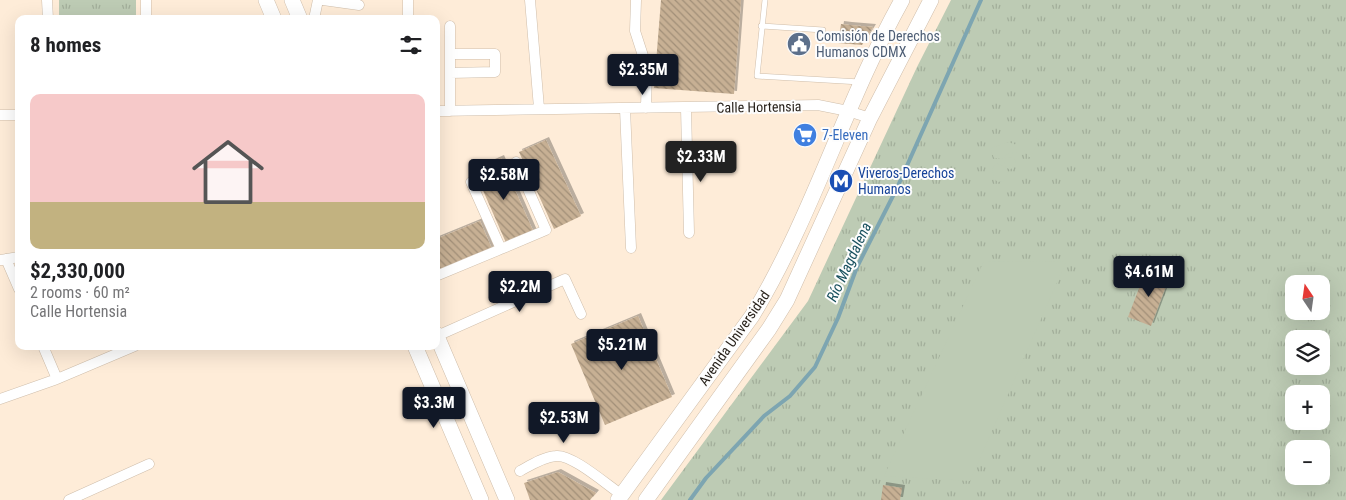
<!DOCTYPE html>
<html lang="en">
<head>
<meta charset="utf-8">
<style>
  body { margin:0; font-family:"Roboto Condensed",sans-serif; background:#f2f2f2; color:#202124; height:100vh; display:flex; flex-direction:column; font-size:19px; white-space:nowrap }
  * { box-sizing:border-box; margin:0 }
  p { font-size:16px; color:#757577 }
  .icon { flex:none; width:28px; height:28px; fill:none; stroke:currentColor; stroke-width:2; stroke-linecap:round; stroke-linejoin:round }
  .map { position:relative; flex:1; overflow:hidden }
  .details { position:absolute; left:15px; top:15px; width:425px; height:335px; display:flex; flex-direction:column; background:#fff; border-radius:10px; box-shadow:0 5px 20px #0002 }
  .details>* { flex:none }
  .needle { width:32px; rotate:347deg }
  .fabs { position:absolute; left:1285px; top:275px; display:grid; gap:10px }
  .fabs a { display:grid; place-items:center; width:45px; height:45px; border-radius:10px; background:#fff; box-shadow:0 5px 20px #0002; font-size:25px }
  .price { position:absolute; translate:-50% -42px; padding:0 11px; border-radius:5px; background:#111827; color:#fff; font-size:16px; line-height:32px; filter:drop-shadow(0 1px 2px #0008) }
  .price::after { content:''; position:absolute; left:50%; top:30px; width:15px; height:11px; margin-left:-8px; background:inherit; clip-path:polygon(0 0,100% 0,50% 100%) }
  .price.current { background:#222; color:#fff }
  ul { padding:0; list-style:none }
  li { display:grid; align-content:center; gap:10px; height:265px; padding:0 15px }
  li span { display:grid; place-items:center; height:155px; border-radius:10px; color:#555 }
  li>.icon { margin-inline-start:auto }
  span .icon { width:90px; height:90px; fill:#fffc; stroke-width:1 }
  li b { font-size:21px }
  h2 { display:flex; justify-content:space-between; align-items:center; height:60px; padding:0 15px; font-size:21px }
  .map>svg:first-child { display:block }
  .park { fill:url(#park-tufts); fill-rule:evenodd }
  .garden { fill:#bdcbb4 }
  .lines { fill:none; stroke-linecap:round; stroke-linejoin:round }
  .stream { stroke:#7da5b1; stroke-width:4 }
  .building { fill:url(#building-back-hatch); filter:url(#shadow) }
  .lane-casing { stroke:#cfbeab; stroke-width:6 }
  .street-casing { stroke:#cfbeab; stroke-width:11 }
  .secondary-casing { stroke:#cfbeab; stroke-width:16 }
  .lane { stroke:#fff; stroke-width:5 }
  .street { stroke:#fff; stroke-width:10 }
  .secondary { stroke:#fff; stroke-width:15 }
  .labels { text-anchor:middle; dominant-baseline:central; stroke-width:4; stroke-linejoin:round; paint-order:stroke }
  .service-label { font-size:14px; fill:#4e5e75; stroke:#fdfdfd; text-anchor:start }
  .street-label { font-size:14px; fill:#251f18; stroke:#fdfdfd }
  .shop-label { font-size:14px; fill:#366cbe; stroke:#fdfdfd; text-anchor:start }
  .transit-label { font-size:14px; fill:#164399; stroke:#fdfdfd; text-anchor:start }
  .water-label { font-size:15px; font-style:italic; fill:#18505e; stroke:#fdfdfd }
</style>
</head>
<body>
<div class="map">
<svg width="1346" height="500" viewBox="0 0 1346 500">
  <defs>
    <pattern id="park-tufts" width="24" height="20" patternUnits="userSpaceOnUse" patternTransform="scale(1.25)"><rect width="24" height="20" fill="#bdcbb4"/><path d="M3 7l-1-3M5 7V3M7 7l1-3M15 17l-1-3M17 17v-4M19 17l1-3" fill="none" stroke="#a2ae9a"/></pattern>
    <pattern id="building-back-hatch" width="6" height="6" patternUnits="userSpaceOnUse" patternTransform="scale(1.25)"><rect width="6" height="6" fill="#c7b094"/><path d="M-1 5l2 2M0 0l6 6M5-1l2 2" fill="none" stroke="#a18f78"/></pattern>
    <filter id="shadow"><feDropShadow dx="3" dy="-3" stdDeviation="0" flood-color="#0004"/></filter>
  </defs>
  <rect width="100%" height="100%" fill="#feecd8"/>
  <path class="park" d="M59,0H136V19H59Z
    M951,0H1346V500H661L808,301L917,67ZM1294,284H1321V311H1294ZM1294,339H1321V366H1294ZM1294,394H1321V421H1294ZM1294,449H1321V476H1294Z"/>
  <path class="garden" d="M1036,138L1039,140L1031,157H1029L1024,150Z
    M1008,142L1017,145V152L1008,154L1002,159L994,158L991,151L992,148Z
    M1004 163a6 6 0 1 1 12 0a6 6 0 1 1-12 0Z
    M996,163L1003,166L1008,173L1004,181L998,182L994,179L992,169Z
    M984,261L1066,262L970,481L884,476Z"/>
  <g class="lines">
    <path class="stream" d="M690,500L706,478L764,416L790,396L815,367L838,318L857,267L897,188L981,0"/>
  </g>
  <path class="building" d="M661,0H741L734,94L654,88Z
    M841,24L849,25L873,27L862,45L838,43Z
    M546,140L581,216L554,229L519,152Z
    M501,158L534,233L507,245L474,170Z
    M480,221L492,249L436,272V239Z
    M1146,270L1169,278L1151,326L1128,317Z
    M638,316L672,397L605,425L571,344Z
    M558,472L596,493L590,500H530L524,483Z
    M883,485L902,488L900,500H881Z"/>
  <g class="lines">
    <g class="lane-casing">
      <path id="lane" d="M765,0L757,76L860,82
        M761,26L823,30"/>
    </g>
    <g class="street-casing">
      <path id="street" d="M47,0L48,19
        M146,0V19
        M323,0L359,5
        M530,0L539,108
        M636,0L635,31L647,68L646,108
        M314,19L318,0
        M408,19V0
        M450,73L495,72V54H450
        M686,108L689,233
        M625,109L631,248
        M436,111L818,105L848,111L870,118
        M450,111V26
        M0,115H19
        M501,249L546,230L516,162
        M6,259L19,289
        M1,260L19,257
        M436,276L501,249L471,182
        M437,336L565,279L581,314
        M43,346L57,379
        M0,399L57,379L135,346
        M520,471C531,465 543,457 556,456C572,454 607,485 622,495
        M69,500L149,464"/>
    </g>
    <g class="secondary-casing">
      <path id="secondary" d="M266,0L274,19
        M292,0L300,19
        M436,334L507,500
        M415,346L481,500
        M618,500L752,316C813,216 845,102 902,0
        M646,500L769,329L787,300L870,118L931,0"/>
    </g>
    <use href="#lane" class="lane"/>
    <use href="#street" class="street"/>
    <use href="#secondary" class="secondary"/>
  </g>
  <defs>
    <g id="civic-disc" transform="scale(1.25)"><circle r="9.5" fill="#5c6f8a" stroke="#fdfdfd"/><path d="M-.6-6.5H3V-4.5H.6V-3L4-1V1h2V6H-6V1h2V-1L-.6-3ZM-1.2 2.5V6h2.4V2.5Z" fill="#fff"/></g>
    <g id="supermarket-disc" transform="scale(1.25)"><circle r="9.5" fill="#3f7fe0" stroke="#fdfdfd"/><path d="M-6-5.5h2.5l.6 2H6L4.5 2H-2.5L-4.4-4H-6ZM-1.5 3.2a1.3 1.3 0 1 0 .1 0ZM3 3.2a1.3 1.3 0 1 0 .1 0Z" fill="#fff"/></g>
    <g id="metro-disc" transform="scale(1.25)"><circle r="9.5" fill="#1a4fb4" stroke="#fdfdfd"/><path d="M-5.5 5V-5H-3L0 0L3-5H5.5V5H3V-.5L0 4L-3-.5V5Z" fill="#fff"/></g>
  </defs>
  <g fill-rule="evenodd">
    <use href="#civic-disc" x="799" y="44"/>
    <use href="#supermarket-disc" x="805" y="135"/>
    <use href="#metro-disc" x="841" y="181"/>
  </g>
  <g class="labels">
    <g class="service-label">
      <text x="816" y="36">Comisión de Derechos<tspan x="816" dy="16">Humanos CDMX</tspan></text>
    </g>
    <g class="street-label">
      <text transform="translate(759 107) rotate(-1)">Calle Hortensia</text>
      <text transform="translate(734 338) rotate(-55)">Avenida Universidad</text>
    </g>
    <g class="shop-label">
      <text x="822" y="135">7-Eleven</text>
    </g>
    <g class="transit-label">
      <text x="858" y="173">Viveros-Derechos<tspan x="858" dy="16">Humanos</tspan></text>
    </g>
    <g class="water-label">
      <text transform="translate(849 262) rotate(-65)">Río Magdalena</text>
    </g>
  </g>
</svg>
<div class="fabs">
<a><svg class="needle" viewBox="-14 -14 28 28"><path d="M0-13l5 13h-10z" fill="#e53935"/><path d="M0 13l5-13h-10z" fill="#757577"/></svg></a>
<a><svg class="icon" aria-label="layers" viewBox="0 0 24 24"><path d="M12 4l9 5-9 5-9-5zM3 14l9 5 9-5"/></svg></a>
<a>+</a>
<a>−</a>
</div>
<b class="price" style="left:643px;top:96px">$2.35M</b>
<b class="price current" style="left:701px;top:183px">$2.33M</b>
<b class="price" style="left:504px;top:201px">$2.58M</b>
<b class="price" style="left:1149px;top:298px">$4.61M</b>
<b class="price" style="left:520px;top:313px">$2.2M</b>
<b class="price" style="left:622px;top:371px">$5.21M</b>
<b class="price" style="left:434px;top:429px">$3.3M</b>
<b class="price" style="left:564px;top:444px">$2.53M</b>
<section class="details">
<h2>8 homes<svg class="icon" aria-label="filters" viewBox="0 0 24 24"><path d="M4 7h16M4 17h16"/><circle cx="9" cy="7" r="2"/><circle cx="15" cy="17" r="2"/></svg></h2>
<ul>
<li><span style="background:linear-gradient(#f6c9c9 70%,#c2b280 0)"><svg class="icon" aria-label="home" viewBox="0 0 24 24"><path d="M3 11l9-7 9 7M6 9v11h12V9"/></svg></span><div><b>$2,330,000</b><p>2 rooms · 60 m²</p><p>Calle Hortensia</p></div></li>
</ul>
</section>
</div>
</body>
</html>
